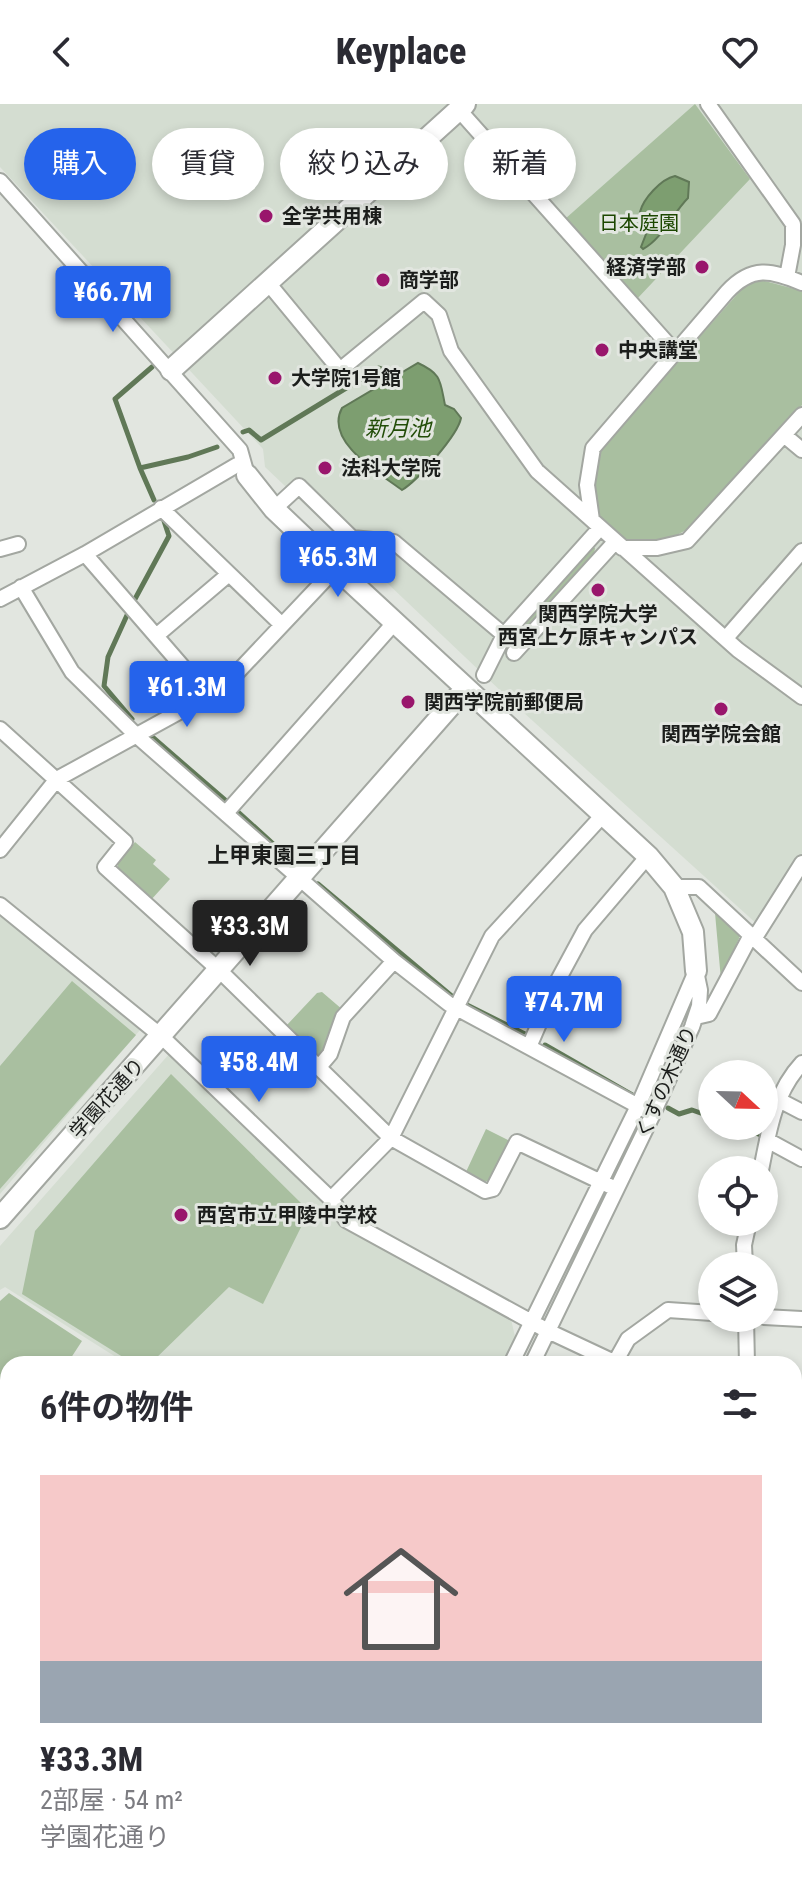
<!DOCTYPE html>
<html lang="ja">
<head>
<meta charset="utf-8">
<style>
  body { margin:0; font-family:"Roboto Condensed","Noto Sans JP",sans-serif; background:#f2f2f3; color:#2b2b33; height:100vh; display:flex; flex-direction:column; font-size:30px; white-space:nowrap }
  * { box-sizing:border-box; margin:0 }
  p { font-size:26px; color:#7c7c81 }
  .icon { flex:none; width:44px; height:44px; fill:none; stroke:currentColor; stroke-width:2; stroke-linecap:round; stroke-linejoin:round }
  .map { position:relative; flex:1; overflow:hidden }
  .drawer { position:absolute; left:0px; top:1252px; width:802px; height:536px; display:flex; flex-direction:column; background:#fff; border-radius:24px 24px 0 0; box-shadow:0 4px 12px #0003 }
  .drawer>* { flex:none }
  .banner { position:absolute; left:24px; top:24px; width:754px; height:72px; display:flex; gap:16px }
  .needle { width:52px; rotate:112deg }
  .buttons { position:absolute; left:698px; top:956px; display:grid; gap:16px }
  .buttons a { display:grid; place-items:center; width:80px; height:80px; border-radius:50%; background:#fff; box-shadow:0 4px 12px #0003; font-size:40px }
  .price { position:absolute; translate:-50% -68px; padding:0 18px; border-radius:8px; background:#2563eb; color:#fff; font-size:26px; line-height:52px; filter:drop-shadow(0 2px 4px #0008) }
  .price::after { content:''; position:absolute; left:50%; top:48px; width:24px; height:18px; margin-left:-12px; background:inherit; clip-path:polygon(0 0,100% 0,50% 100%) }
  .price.active { background:#222; color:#fff }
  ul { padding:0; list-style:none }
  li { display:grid; align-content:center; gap:16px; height:424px; padding:0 40px }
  li span { display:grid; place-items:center; height:248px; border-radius:0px; color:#555 }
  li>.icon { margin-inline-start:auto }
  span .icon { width:144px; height:144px; fill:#fffc; stroke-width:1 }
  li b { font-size:34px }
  h2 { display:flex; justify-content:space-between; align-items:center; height:96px; padding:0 40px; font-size:34px }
  .pill { padding:0 28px; border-radius:36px; background:#fff; box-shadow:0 4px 12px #0003; font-size:28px; line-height:72px }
  .pill.active { background:#2563eb; color:#fff }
  header { display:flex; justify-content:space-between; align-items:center; height:104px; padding:0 40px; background:#fff; font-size:36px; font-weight:800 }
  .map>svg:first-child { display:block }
  .built { fill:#d4ddd1 }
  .green { fill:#a9bfa0 }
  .water { fill:#7d9e70; stroke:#607857; stroke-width:2 }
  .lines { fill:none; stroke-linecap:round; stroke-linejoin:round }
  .stream { stroke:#607857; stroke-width:5 }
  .street-casing { stroke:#a3a7a1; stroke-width:18 }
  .secondary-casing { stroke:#a3a7a1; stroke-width:24 }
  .street { stroke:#fff; stroke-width:14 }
  .secondary { stroke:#fff; stroke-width:20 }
  .poi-dot { fill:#99166c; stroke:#e2e6e0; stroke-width:3 }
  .labels { text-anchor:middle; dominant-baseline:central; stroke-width:6; stroke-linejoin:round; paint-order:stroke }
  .poi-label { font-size:20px; font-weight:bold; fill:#1c1e1c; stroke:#e2e6e0; text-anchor:start }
  .park-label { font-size:20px; fill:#1c4700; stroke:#e2e6e0 }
  .street-label { font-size:20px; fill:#1c1e1c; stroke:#e2e6e0 }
  .water-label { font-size:22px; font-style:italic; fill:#224d08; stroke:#e2e6e0 }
  .neighbourhood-label { font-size:22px; font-weight:bold; fill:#1c1e1c; stroke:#e2e6e0 }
</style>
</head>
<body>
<header><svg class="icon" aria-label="back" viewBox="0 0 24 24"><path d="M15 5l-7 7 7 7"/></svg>Keyplace<svg class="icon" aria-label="heart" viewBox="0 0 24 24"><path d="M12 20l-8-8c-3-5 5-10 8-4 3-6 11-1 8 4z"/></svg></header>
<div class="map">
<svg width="802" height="1788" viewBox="0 0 802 1788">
  <rect width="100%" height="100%" fill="#e2e6e0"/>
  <path class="built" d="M0,0H802V749L758,821L523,608L265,363L263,345L0,63Z
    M0,811L140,926L0,1090Z
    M170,949L326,1101L341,1121L511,1215L516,1237L505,1260H127L5,1183L0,1186V1142Z"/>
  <path class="green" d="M695,0L750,75L636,196L565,115Z
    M761,176L802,187V301L693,422C674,434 648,445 625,435C614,430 605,416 596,408C594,384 592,364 603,342L741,186L749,179Z
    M591,442L595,444L594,451L520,533L515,531L514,528Z
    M135,738L156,756L153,760L170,775L150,797L118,768V759Z
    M715,809L740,832L721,876Z
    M72,877L136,931L0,1085V962Z
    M322,888L343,906L327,946L318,954L286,922L317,889Z
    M171,970L304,1102L307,1111L263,1200L229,1183L150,1260H134L22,1190L35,1127Z
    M486,1025L510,1037L492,1076L482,1078L465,1070Z
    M9,1189L82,1237L67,1260H8V1300L0,1295V1197Z"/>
  <path class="water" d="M675,72L689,78L688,94C673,109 662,135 643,145L641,143L648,125C644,121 639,116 640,108C643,95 661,75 675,72Z
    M418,259C442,270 440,277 445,301L454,305L461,314C458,331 417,377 402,386C379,369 324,337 342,304Z"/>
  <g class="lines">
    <path class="stream" d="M243,328L249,326L261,336L379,264L397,270
      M140,364L115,295L152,263
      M154,396L140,364L188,353L217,343
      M135,495L169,432L164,417
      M128,509L108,553L104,582L132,615
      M150,631L225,696
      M237,707L293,758
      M318,780L454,894
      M467,901L525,930
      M545,941L634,992
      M668,1004L679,1010L692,1006L712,1013
      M736,1022L761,1031"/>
    <g class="street-casing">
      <path id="street" d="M708,0L793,120V141L787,173
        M459,6L675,248
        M0,77L240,346L247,371
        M269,180L340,266L424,197L439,211L451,247L537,367L738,546L802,593
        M784,331L802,346
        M161,404L282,521
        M274,405L299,382L352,434L394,438L504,531
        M592,416L587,381L593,344L727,188C752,161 771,166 802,179
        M622,444H657L687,437L802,311
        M0,445L18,440
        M85,450L208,592
        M21,483L72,568L137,632L394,857L449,900L653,1010
        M0,495L85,450L242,358
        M156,532L229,470
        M726,534L802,447
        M514,549L615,438
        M484,571L504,531L600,424
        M0,625L125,738L105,763L219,866L391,1034L485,1087L493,1085L517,1038L616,1085
        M226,709L395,518
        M0,746L57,675L208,592L233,573L336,464
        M674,783H699L802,879
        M0,801L161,932L331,1095L346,1116L548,1227L614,1258
        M754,835L802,759
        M696,913L709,910L751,831
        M529,943L557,878L585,826L648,752
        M319,963L330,950L343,913L394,857
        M777,995L802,1008
        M767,1036L802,1055
        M761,1066C769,1027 774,989 802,959
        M331,1095L391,1034L492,832L603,711
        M745,1162L744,1141L749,1118
        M764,1213L802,1215
        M746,1214L747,1260
        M511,1260L638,1002L696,867
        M532,1260L653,1010L692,923L699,902L700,886L696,867
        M614,1260L628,1235L668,1206L712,1209
        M0,1339L8,1343
        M794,1624H802
        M6,1710L8,1692
        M794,1739L800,1788
        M696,1780L697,1788
        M84,1788L85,1780
        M202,1788L205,1780
        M443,1788V1780
        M546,1788L547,1780"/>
    </g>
    <g class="secondary-casing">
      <path id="secondary" d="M171,266L465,0
        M247,371L274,405L336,464L648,752L674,783L693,828L696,867
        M0,1114L466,584
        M344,1788L346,1780"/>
    </g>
    <use href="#street" class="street"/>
    <use href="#secondary" class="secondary"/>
  </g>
  <g class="poi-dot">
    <circle cx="266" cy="112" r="8"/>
    <circle cx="702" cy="163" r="8"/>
    <circle cx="383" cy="176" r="8"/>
    <circle cx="602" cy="246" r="8"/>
    <circle cx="275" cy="274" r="8"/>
    <circle cx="325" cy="364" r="8"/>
    <circle cx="598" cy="486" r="8"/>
    <circle cx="408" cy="598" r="8"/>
    <circle cx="721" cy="605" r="8"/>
    <circle cx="181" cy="1111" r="8"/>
  </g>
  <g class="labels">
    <g class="poi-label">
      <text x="282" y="112">全学共用棟</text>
      <text x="686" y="163" text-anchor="end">経済学部</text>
      <text x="399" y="176">商学部</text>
      <text x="618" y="246">中央講堂</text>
      <text x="291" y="274">大学院1号館</text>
      <text x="341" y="364">法科大学院</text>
      <text x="598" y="510" text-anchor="middle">関西学院大学<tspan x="598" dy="23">西宮上ケ原キャンパス</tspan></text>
      <text x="424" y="598">関西学院前郵便局</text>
      <text x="721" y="630" text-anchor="middle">関西学院会館</text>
      <text x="197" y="1111">西宮市立甲陵中学校</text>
    </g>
    <g class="park-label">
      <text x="639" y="119">日本庭園</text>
    </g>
    <g class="street-label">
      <text transform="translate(666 978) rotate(-66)">くすの木通り</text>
      <text transform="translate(107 994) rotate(-48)">学園花通り</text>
    </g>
    <g class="water-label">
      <text x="398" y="324">新月池</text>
    </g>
    <g class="neighbourhood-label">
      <text x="284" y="751">上甲東園三丁目</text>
    </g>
  </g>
</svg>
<div class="buttons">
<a><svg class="needle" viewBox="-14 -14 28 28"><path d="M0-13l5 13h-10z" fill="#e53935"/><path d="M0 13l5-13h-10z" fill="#7c7c81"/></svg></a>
<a><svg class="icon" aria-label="locate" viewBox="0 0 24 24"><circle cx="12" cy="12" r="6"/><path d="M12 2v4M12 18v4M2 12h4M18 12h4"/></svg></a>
<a><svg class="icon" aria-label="layers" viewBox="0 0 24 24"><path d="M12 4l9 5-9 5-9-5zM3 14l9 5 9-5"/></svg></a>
</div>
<b class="price" style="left:113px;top:230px">¥66.7M</b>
<b class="price" style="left:338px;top:495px">¥65.3M</b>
<b class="price" style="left:187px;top:625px">¥61.3M</b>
<b class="price active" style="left:250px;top:864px">¥33.3M</b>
<b class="price" style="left:564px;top:940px">¥74.7M</b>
<b class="price" style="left:259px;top:1000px">¥58.4M</b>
<div class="banner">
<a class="pill active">購入</a>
<a class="pill">賃貸</a>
<a class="pill">絞り込み</a>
<a class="pill">新着</a>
</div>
<section class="drawer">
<h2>6件の物件<svg class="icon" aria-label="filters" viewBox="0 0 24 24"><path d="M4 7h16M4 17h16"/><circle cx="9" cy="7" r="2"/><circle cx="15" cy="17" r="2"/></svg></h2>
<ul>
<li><span style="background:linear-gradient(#f6c9c9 75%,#9aa5b1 0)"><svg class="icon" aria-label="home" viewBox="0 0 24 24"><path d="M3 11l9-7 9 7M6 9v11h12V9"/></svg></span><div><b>¥33.3M</b><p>2部屋 · 54 m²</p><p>学園花通り</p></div></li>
</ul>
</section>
</div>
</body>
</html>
